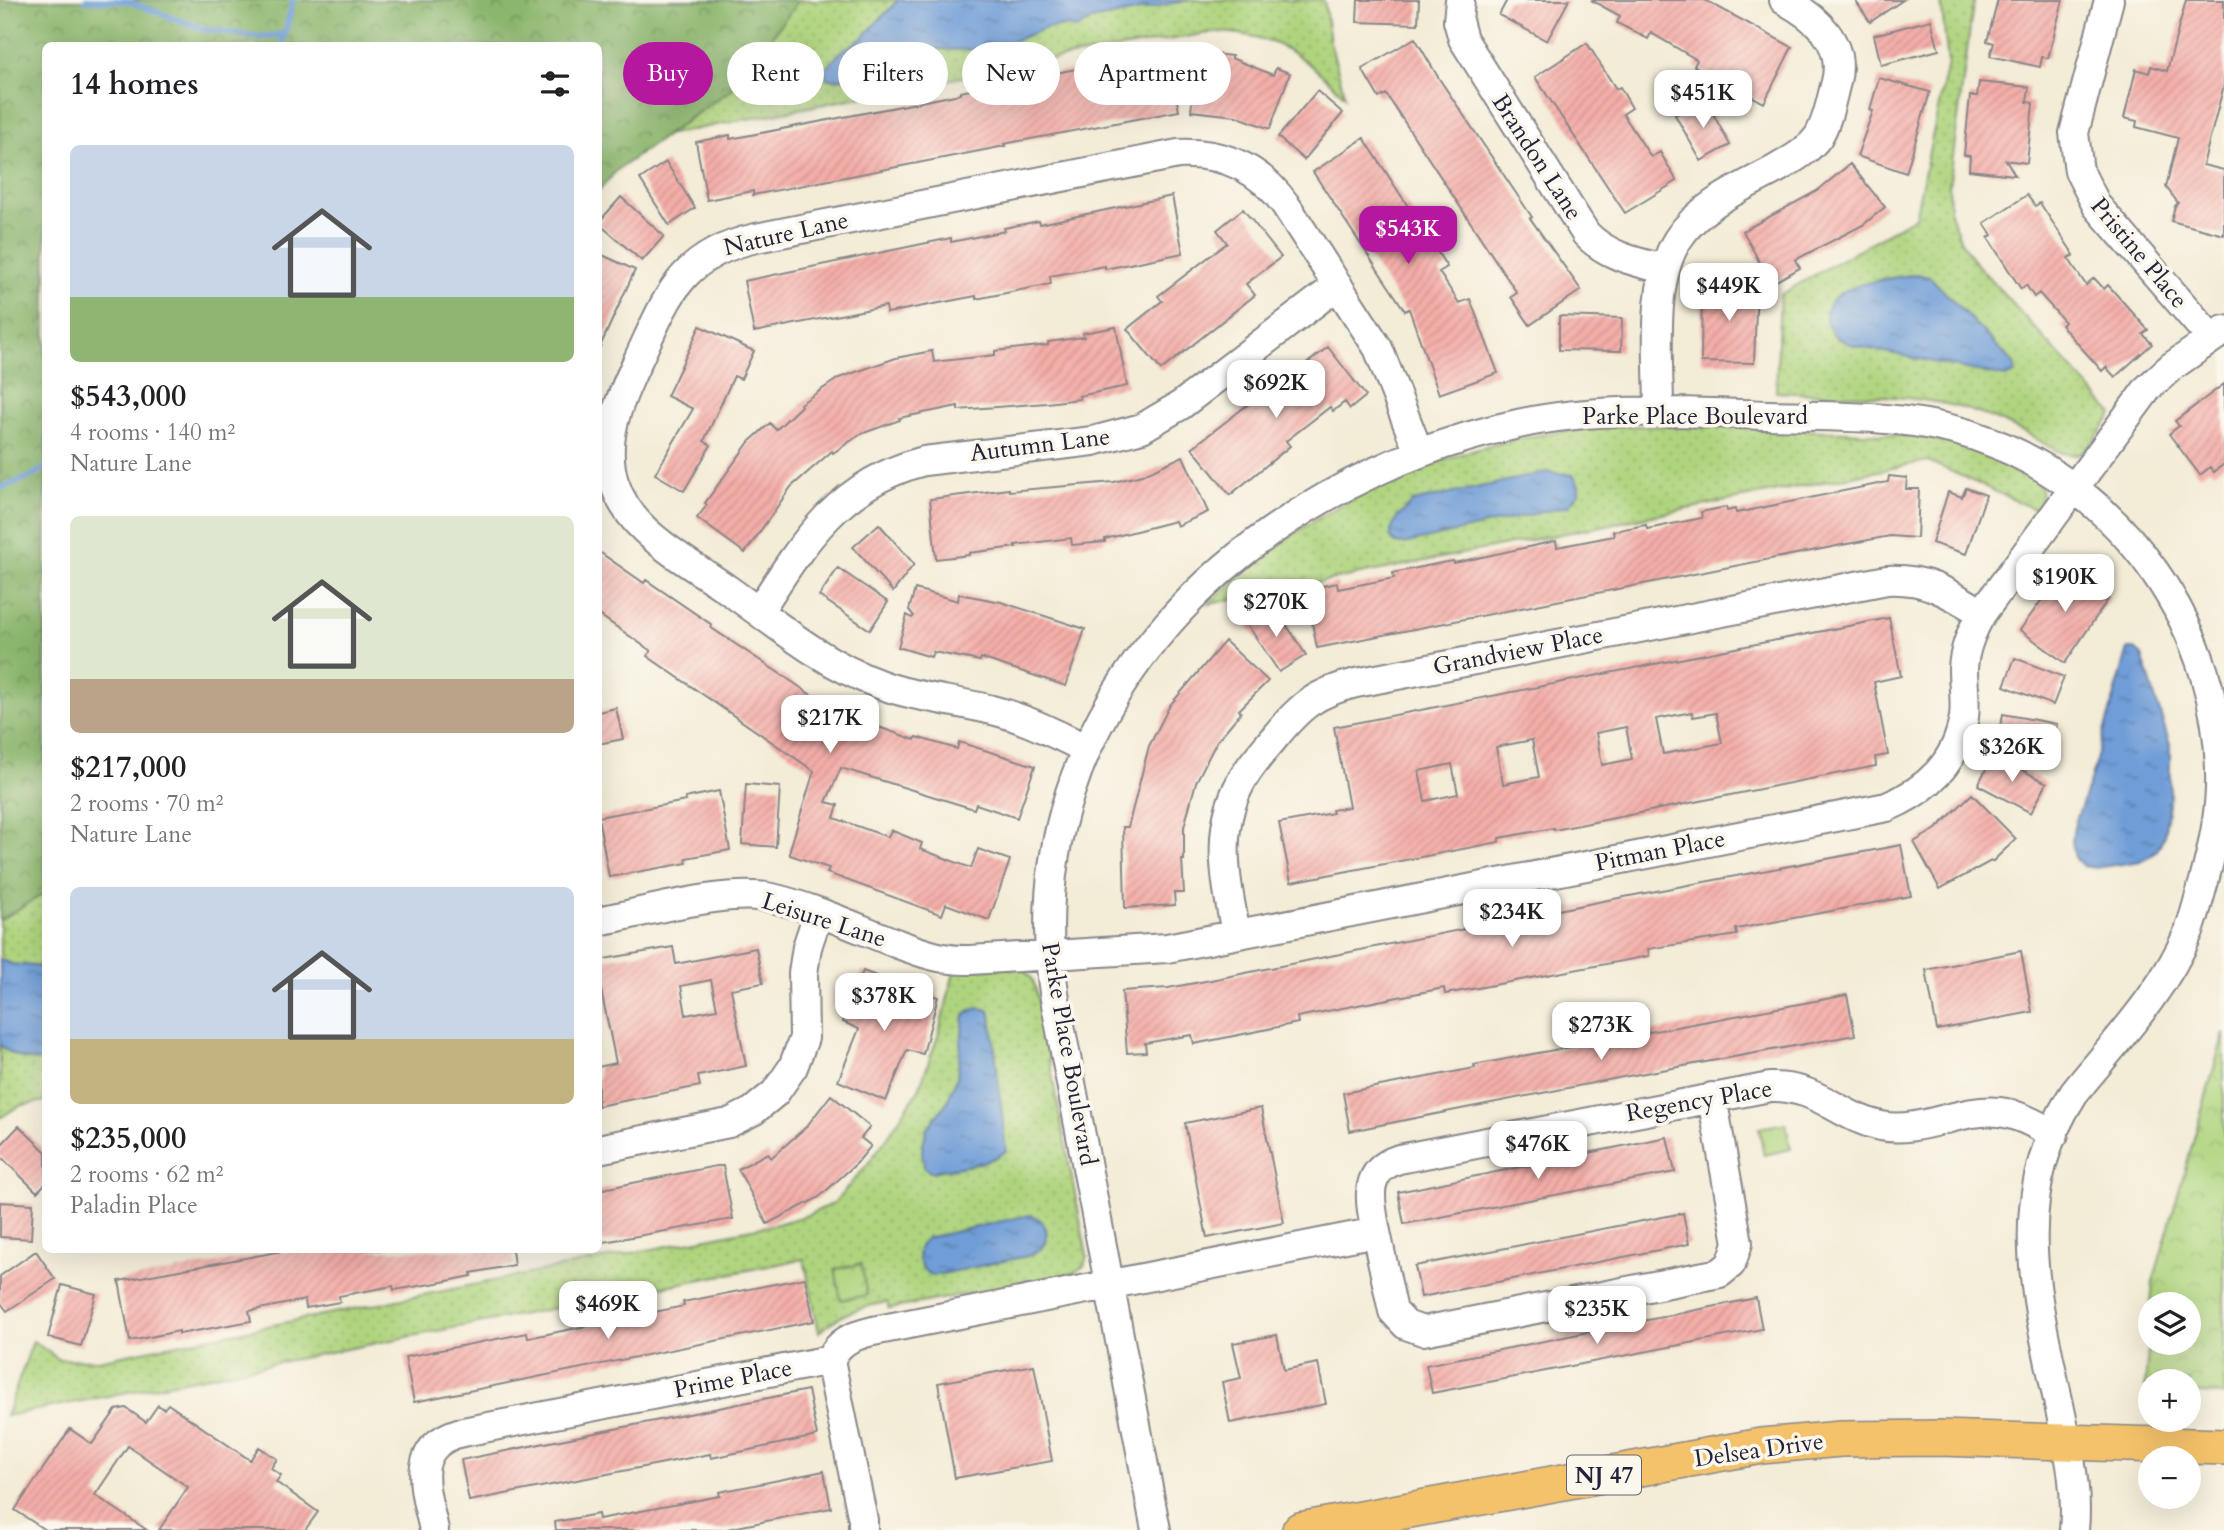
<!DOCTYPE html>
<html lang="en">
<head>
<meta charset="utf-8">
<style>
  body { margin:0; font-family:Cardo,serif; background:#f2f2f2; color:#202124; height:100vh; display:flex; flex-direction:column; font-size:26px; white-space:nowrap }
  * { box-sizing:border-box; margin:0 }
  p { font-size:23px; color:#757577 }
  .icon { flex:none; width:38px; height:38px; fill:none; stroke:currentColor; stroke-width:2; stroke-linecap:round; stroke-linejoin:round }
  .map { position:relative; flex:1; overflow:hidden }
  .details { position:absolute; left:42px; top:42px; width:560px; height:1211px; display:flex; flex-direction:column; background:#fff; border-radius:10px; box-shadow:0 7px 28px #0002 }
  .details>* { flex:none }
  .guide { position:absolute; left:623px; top:42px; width:665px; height:63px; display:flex; gap:14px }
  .controls { position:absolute; left:2138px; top:1292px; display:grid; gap:14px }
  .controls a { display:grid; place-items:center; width:63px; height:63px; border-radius:50%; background:#fff; box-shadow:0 7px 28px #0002; font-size:35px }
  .price { position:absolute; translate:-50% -60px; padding:0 16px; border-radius:14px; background:#fff; color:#222; font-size:23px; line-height:46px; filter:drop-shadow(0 2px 4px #0008) }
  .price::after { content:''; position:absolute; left:50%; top:42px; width:21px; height:16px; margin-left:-10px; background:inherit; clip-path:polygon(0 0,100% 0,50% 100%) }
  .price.current { background:#b5179e; color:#fff }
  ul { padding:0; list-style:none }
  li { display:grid; align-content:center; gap:14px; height:371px; padding:0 28px }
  li span { display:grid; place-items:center; height:217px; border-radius:10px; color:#555 }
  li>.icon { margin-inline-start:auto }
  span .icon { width:126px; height:126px; fill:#fffc; stroke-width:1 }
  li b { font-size:30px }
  h2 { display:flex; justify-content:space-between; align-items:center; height:84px; padding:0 28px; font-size:30px }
  .tag { padding:0 24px; border-radius:32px; background:#fff; box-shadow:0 7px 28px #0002; font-size:24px; line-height:63px }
  .tag.current { background:#b5179e; color:#fff }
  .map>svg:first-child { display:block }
  .grass { fill:url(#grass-dots); stroke:#687b5c; stroke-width:2 }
  .forest { fill:url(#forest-crowns); stroke:#566c54; stroke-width:2 }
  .park { fill:url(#park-crowns); stroke:#687b5c; stroke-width:2 }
  .water { fill:url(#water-ripples); stroke:#486089; stroke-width:2 }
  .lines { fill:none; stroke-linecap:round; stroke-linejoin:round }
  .stream { stroke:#6f9dd7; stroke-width:6 }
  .building { fill:url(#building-hatch); fill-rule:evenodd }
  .minor-casing { stroke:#8a8789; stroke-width:32 }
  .major-casing { stroke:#8a8789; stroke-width:38 }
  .minor { stroke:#fff; stroke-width:28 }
  .major { stroke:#f4c26a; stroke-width:35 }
  .labels { text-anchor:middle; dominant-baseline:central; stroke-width:7; stroke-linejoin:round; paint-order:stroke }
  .shield { fill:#fbf7ec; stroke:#636270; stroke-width:2 }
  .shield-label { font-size:23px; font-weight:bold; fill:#22223b }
  .street-label { font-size:24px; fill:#22223b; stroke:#fbf7ec }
</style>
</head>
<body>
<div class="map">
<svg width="2224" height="1530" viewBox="0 0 2224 1530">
  <defs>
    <pattern id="grass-dots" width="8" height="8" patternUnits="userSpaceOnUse" patternTransform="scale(1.75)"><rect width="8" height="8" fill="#afd47e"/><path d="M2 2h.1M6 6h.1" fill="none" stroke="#96b66e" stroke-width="1.8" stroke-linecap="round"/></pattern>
    <pattern id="forest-crowns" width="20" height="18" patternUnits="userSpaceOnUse" patternTransform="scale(1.75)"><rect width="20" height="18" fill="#8bb66d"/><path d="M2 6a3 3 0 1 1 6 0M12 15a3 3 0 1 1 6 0" fill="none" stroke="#71945b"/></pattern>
    <pattern id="park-crowns" width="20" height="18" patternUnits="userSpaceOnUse" patternTransform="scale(1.75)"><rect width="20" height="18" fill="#afd47e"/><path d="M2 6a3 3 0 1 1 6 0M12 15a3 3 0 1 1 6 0" fill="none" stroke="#96b66e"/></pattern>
    <pattern id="water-ripples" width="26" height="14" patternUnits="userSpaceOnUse" patternTransform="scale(1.75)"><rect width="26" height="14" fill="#6f9dd7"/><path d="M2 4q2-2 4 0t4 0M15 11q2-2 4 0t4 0" fill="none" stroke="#5b80b0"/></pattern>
    <pattern id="building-hatch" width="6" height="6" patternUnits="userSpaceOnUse" patternTransform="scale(1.75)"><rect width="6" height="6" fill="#f4aea8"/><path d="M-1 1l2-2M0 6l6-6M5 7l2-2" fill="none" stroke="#d19592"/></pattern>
  </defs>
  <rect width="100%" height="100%" fill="#fbf7ec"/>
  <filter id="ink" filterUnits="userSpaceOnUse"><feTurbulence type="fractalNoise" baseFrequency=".0143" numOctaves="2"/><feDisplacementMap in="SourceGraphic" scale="14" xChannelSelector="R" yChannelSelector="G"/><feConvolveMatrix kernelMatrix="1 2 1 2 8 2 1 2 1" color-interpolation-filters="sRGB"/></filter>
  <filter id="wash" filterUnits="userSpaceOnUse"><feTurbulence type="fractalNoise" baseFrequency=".00686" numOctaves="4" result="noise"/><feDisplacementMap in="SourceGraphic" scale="28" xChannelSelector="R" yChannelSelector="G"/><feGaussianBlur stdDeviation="1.57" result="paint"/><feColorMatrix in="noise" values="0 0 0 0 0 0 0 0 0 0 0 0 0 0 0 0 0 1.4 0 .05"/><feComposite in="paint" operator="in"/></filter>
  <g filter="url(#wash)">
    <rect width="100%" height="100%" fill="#f3ecd7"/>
    <path class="grass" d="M799,0H1324L1330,42L1345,96C1302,55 1277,34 1215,32L1043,61L666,135L734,87Z
      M1941,0H1975L1972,12L1949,187L1950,213L1961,241L1972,259L2113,414C2105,424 2090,451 2078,454C2059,458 2040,439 2024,432C2011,426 1998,420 1984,415C1919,391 1845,396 1776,392L1780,295L1915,217L1948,63Z
      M1614,426C1683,426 1753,427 1822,431C1857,433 1892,433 1928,438C1952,442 2027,464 2039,485C2044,493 2041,503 2038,511L1928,461L1209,604C1234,581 1259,558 1286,539C1383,472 1498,433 1614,426Z
      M45,893V1101L19,1106L0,1118V920Z
      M955,968H1022L1031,977L1035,986L1087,1256L1084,1266L1074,1273L889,1309L887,1302C858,1308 842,1312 819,1332L804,1259L6,1416L33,1341L58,1359L98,1360L777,1224L808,1215L834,1203L866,1166L887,1138L919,1089L938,1036Z"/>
    <path class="forest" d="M0,0H799L734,87L616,171L599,191L598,46H46L45,893L0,920Z"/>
    <path class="park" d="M2224,1033V1395L2189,1392V1381H2151V1387H2145L2151,1309V1342H2189V1304H2151L2153,1282Z
      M1786,1123L1791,1149L1764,1155L1759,1128Z
      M861,1264L867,1295L841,1300L835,1269Z"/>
    <path class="water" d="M898,0H1189L1092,20L1076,29L1068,26L1046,28L1013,41L984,44L979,49L971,50L936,49L887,56C867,61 850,86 826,78V68L842,51L862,38Z
      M1918,274L1931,278L2014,364L2016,373L2005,377L1856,346C1844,342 1830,336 1827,323C1816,283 1894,278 1918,274Z
      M1547,472L1573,475L1579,485V493L1568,506L1403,544L1396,543L1391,539V531L1396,519L1413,502Z
      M2128,649H2135L2142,655L2170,745V797L2164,836L2158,849L2150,857L2141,861L2097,868L2083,866L2075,859L2072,841L2074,826L2090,781Z
      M0,959L11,964L45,967V1061C29,1062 12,1056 0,1045Z
      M980,1008L988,1010L991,1014L1006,1151C990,1165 951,1168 930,1172L924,1167L922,1151L926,1130L947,1102L957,1077L964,1016L971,1010Z
      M1029,1215C1043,1217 1052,1232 1043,1246C1040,1251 1033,1253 1028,1256L932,1276C917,1268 913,1249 927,1238Z"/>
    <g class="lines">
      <path class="stream" d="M86,0L127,1L203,29L260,37L285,34
        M282,46L293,0
        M0,488L30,477L46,467"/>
    </g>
    <g id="blocks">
      <path class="building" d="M1358,0H1419L1418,24L1357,22Z
        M1507,0H1569L1547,41L1499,15Z
        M1591,0H1705L1792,47L1764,103L1694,66L1697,60L1651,33L1648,39L1617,23L1620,16Z
        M1855,0H1903L1870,22Z
        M1998,0H2063L2048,58L2042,57L2040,67L1990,56L1994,43L1987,41Z
        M2186,0H2224V85L2203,165L2224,170V235L2171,221L2175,206L2178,203L2166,187L2178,138L2136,127L2137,121L2124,118L2136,69L2149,73L2151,66L2167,71Z
        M1931,20L1939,50L1881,65L1874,35Z
        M1415,38L1438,77L1532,217L1530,218L1581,290L1530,325L1511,297L1517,293L1386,94L1379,98L1362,69Z
        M1587,43L1616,89L1620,87L1632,108L1623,114L1651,157L1660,152L1677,181L1625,213L1535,77Z
        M1167,51L1179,111L1004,144L1005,146L753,195V191L707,200L696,142L730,135V139L906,105L960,94V92Z
        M1198,52L1232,56L1231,58L1273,75L1276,68L1290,73L1270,129L1236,116L1191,111Z
        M1879,78L1930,92L1906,173L1857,156L1873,111L1870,110Z
        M1979,82L2029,87L2027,102L2033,103L2027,163L2006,160L2015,175L1969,170L1970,156L1964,155L1970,96H1977Z
        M1317,91L1343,113L1304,160L1278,137Z
        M1705,99L1730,145L1701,161L1675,115Z
        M1364,138L1447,267L1439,272L1459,303L1470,299L1498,373L1439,394L1409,309L1405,311L1313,172Z
        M666,162L695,208L669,225L640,179Z
        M1850,164L1885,207L1863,225L1795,260L1800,268L1771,284L1743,231L1817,191Z
        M2027,195L2035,206L2040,203L2074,255L2068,258L2086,285L2094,278L2104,289L2108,285L2148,330L2143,334L2152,344L2115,377L2106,367L2102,371L2061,325L2065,322L2039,293L2034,297L2026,285L2021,289L1988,238L1992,235L1984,223Z
        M1172,196L1183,253L1105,269V266L1050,276L1051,284L976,299V296L887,313L886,306L754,332L744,281L951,238V242L1005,231L1004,228L1039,221L1040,224Z
        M621,197L664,236L642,261L598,223Z
        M1243,209L1281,257L1246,284L1255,295L1161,370L1127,329L1162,301L1158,296L1227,243L1217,230Z
        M598,253L635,270L598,351Z
        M1702,284H1757L1754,363L1701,362Z
        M1559,316L1622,318L1621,351L1559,350Z
        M700,326L754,351L741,379L734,376L704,441L711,445L684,491L655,474L693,409L667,396Z
        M1116,327L1127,386L1079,396L1080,399L1047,403L958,410V406L899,418L900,420L861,434L833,453L832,451L791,487L745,553L697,518L707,505L705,503L749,442L770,423L776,430L801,406L800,404L839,378L896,358L932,351L934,362L995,355V351L1048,345V342L1084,337L1083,333Z
        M1328,347L1366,396L1350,409L1345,402L1333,411L1330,407L1286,441L1290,446L1230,495L1192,448L1287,374L1290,377Z
        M2224,384V464L2214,472L2210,467L2200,475L2169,434L2179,426L2175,421Z
        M1183,456L1208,512L1177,526L1175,521L1105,539V542L1072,545L1071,538L1015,545L1016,547L969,553V555L936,559L930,499L1009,489V491L1114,482L1142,475Z
        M1889,476L1907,478L1906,489H1919L1917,538L1890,536L1842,545L1317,648L1307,597L1320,595L1318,587L1337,583L1338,589L1394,578L1393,573L1436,564L1453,561L1454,563L1556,541L1557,547L1614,536L1613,531L1646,525L1647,529L1702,518L1701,512L1726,507L1727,511L1735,509L1736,513L1888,482Z
        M1966,488L1986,495L1966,554L1932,543L1948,492L1962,497Z
        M879,524L914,564L893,592L853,547Z
        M598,551L644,583L646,580L712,625L710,627L794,683L820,701L818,705L872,728L873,725L915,740L916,737L957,749L959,742L1035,766L1017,818L976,804L974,809L841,768L826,802L838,805L834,818L888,837L891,830L922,843L920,849L971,868L978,849L1010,860L989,920L946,904L942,915L827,873L829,868L790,855V849L814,771L647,656L651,651L598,614Z
        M2066,566L2109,598L2065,663L2020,630Z
        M838,568L888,602L870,630L819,596Z
        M915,589L958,601L959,594L1001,602L1085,629L1066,686L981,658L980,661L933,652L931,657L898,647L907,615L912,618L914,616L909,610Z
        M1276,609L1306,655L1279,672L1245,621L1260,611L1264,617Z
        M1889,618L1901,676L1874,682L1888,755L1875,757L1876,766L1554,830V828L1499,838V842L1291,882L1279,823L1333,813L1332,810L1349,807L1334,727ZM1692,712L1693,717L1716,713L1722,743L1663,754L1656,719ZM1626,727L1632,759L1602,765L1596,733ZM1532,740L1539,777L1503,784L1496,747ZM1452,764L1458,794L1425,801L1419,771Z
        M1225,641L1268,681L1239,710L1241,712L1217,741L1196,782L1184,827V860H1182L1184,893H1174L1175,905L1125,908L1123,827H1128L1149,746L1170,705Z
        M2015,658L2064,677L2053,705L2004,686Z
        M616,708L623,739L598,744V712Z
        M2003,714L2057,724L2054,739L2060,740L2057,759L1997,748Z
        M1993,755L2047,783L2031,813L1978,785Z
        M746,784L780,787L776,847L742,844Z
        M719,791L730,850L686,858L687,863L609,877L598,817L686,801L685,798Z
        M1972,794L2016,839L1992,862L1991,861L1940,889L1914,842L1936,829Z
        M1901,845L1911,896L1736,929L1737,935L1648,949L1649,956L1445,994L1444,988L1297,1017L1298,1023L1194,1044L1192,1035L1145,1043L1146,1052L1127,1053L1122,991L1168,988L1211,980L1603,901Z
        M673,947L676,964L756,948L763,983L731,989L746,1066L698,1076L700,1086L598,1106V1067L616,1063L598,975V960ZM711,980L717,1009L686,1015L681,986Z
        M2021,951L2032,1012L1937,1030L1926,970Z
        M863,971L896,983L895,986L938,997L923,1054L907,1050L886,1101L838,1081L859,1029L843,1022Z
        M1847,995L1855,1035L1623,1077L1350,1131L1343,1093L1475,1068L1474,1065Z
        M831,1095L870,1127L861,1138L871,1146L857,1163L818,1198L767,1224L738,1169L768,1153L771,1158L806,1127Z
        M1261,1108L1284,1223L1207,1238L1185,1123Z
        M19,1126L46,1152V1183L37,1192L0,1156V1146Z
        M1667,1137L1675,1172L1404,1224L1398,1192Z
        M716,1166H723L733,1219L598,1243V1190Z
        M0,1202L33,1204L31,1239L0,1237Z
        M1683,1213L1689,1244L1421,1297L1415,1266Z
        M288,1250H512L514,1265L471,1273L472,1276L437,1283L394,1290L393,1286L339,1296L340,1302L306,1308L305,1300L249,1311L251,1321L179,1334V1331L130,1341L119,1281Z
        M36,1251L55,1279L7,1311L0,1302V1276Z
        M805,1278L814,1321L414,1402L405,1357L527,1333L528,1338L684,1306L683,1302Z
        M62,1285L96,1294L81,1346L48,1337Z
        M1756,1298L1762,1329L1432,1393L1426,1365Z
        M1277,1335L1284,1370L1318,1363L1326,1404L1230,1423L1222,1382L1241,1378L1233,1343Z
        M1034,1365L1052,1461L955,1478L938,1383Z
        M808,1390L817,1436L711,1458L710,1454L469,1501L461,1460Z
        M168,1404L250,1460L259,1447L277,1459L271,1468L281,1475L276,1482L318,1512L305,1530H159L188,1487L128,1446L95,1495L147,1530H45L15,1510L70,1429L92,1444L116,1410L126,1408L146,1422L158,1405L164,1409Z
        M824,1471L831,1508L722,1530H556L555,1522L598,1514L599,1519L720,1496L719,1492Z"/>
    </g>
  </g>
  <g filter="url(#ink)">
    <use href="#blocks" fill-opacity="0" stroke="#8a8789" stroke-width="2"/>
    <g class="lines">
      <g class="minor-casing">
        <path id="minor" d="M1460,0L1458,21L1463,39L1586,234C1607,256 1636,262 1664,269
          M2109,0L2074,133L2079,171L2097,206L2211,338
          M1659,411C1659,360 1650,282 1678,239C1701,204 1741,188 1776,169C1791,160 1807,152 1818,137C1828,121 1831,100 1836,82C1846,41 1815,17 1784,0
          M759,611C803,542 839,483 924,461L1093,441L1142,428L1181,405L1338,285
          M1085,748C1055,734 1025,718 992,710C954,700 916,698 879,684C823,664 775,623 727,589C700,570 669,553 645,530C631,517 620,501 614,482C601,438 620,399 638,360C668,296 680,255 756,238L1178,154C1223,152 1259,168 1285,204L1378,348L1419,453
          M598,921C646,912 727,888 772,898C812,907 859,929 898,944C922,953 944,961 970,960L1167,948L1887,807C1927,790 1957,763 1964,717C1966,701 1963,685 1963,669C1964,648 1972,630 1982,613L2148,388L2171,367L2224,330
          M1236,933C1225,877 1213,823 1247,772C1255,760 1265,749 1274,738C1300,706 1315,693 1356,683L1887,580C1927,578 1949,593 1982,613
          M598,1149L729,1123L753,1111L775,1093L793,1067L804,1038L803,973L807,947L818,914
          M1376,1232L1393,1311L1406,1325L1423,1331L1720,1273L1731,1264L1738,1243L1712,1097
          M830,1360L863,1520V1530
          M434,1530C426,1492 408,1449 458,1433L830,1360C839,1341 852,1336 873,1331L1376,1232C1370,1201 1362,1171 1399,1159L1770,1087C1817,1085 1839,1117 1881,1126C1921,1134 1959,1108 1999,1112C2018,1114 2037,1125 2054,1134
          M1156,1530L1055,999C1008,706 1249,482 1518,424C1600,406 1685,412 1768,415C1837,417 1909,414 1975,436C2124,487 2224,630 2220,789C2219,820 2212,851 2204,881C2199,898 2195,915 2189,931C2164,992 2115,1042 2074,1093C2006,1198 2037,1301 2061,1414C2069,1452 2078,1491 2074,1530"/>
      </g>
      <g class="major-casing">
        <path id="major" d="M1300,1530L1761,1446L1841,1439L1939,1438L2224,1447"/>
      </g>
      <use href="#minor" class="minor"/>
      <use href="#major" class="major"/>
    </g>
  </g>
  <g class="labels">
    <rect class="shield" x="1567" y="1455.5" width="74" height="39" rx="5"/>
    <g class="shield-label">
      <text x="1604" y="1475">NJ 47</text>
    </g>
    <g class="street-label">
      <text transform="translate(1537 157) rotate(57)">Brandon Lane</text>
      <text transform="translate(786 234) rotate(-13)">Nature Lane</text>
      <text transform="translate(2139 253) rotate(50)">Pristine Place</text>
      <text x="1695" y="416">Parke Place Boulevard</text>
      <text transform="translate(1040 445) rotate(-7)">Autumn Lane</text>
      <text transform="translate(1518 651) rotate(-11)">Grandview Place</text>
      <text transform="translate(1660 851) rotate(-11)">Pitman Place</text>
      <text transform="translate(824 920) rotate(18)">Leisure Lane</text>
      <text transform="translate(1069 1054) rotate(80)">Parke Place Boulevard</text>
      <text transform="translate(1699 1101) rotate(-10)">Regency Place</text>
      <text transform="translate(733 1379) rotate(-11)">Prime Place</text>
      <text transform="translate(1759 1450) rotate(-8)">Delsea Drive</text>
    </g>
  </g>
</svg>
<div class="controls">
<a><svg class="icon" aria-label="layers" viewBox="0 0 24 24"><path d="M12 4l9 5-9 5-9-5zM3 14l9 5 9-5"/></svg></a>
<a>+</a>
<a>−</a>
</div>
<b class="price" style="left:1703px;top:130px">$451K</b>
<b class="price current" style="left:1408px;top:266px">$543K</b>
<b class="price" style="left:1729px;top:323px">$449K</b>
<b class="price" style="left:1276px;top:420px">$692K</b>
<b class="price" style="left:2065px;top:614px">$190K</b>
<b class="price" style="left:1276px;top:639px">$270K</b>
<b class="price" style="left:830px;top:755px">$217K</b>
<b class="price" style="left:2012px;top:784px">$326K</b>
<b class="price" style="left:1512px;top:949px">$234K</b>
<b class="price" style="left:884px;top:1033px">$378K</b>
<b class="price" style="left:1601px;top:1062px">$273K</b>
<b class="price" style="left:1538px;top:1181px">$476K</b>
<b class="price" style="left:608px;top:1341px">$469K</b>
<b class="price" style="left:1597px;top:1346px">$235K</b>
<div class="guide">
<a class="tag current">Buy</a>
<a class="tag">Rent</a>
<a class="tag">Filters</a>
<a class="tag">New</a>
<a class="tag">Apartment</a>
</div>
<section class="details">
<h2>14 homes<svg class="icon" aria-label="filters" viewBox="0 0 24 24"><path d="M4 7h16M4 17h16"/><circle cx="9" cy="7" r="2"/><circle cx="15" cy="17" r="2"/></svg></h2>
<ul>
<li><span style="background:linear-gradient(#c9d6e8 70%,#8fb573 0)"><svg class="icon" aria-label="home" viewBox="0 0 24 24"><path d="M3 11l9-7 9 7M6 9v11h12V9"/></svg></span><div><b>$543,000</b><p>4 rooms · 140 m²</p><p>Nature Lane</p></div></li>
<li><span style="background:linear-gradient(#dfe7d0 75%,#b9a48a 0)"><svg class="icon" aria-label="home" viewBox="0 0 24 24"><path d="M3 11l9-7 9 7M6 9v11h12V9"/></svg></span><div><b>$217,000</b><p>2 rooms · 70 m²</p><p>Nature Lane</p></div></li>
<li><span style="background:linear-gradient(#c9d6e8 70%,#c2b280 0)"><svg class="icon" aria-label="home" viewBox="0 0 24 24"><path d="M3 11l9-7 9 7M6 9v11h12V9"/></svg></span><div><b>$235,000</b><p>2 rooms · 62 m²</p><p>Paladin Place</p></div></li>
</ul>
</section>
</div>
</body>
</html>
